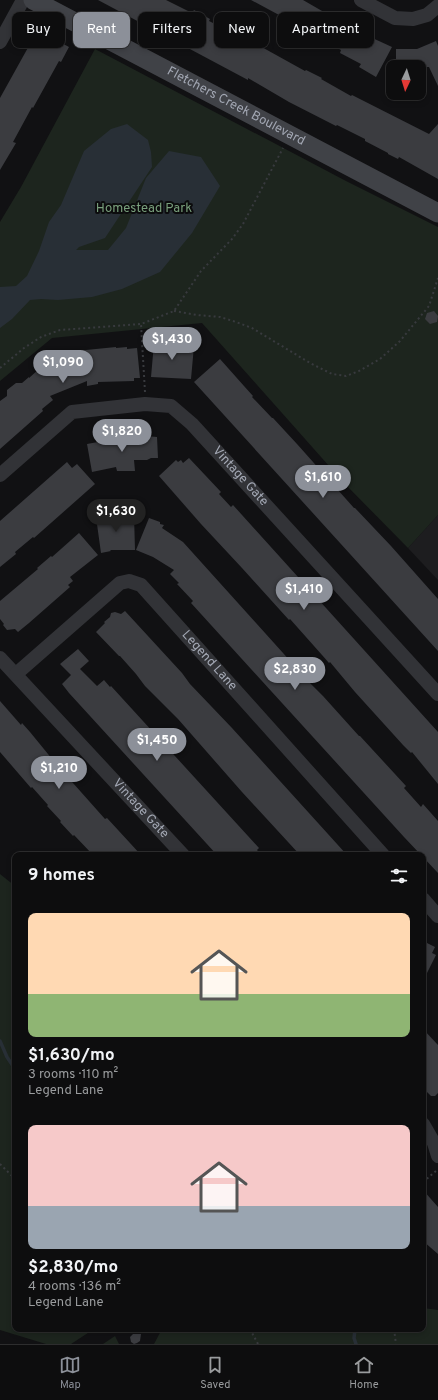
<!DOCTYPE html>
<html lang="en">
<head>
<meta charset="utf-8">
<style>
  body { margin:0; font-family:Overpass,sans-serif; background:#161617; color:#f1f3f6; height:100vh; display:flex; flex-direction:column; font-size:15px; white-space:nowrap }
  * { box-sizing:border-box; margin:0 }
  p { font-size:13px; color:#9a9c9e }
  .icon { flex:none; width:22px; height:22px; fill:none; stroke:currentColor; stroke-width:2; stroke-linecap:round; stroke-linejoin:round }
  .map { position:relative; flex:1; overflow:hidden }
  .panel { position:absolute; left:12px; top:852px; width:414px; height:480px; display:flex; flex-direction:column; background:#0d0d0e; border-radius:8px; box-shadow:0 2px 6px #0003,0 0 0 1px #2d2d2e }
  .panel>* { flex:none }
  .top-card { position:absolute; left:12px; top:12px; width:414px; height:36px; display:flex; gap:8px }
  .needle { width:26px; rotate:184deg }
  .fabs { position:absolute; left:386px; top:60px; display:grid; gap:8px }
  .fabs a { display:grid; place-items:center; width:40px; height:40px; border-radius:8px; background:#0d0d0e; box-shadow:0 2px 6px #0003,0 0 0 1px #2d2d2e; font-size:20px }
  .price { position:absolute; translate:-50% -34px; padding:0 9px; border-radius:14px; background:#8c9099; color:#fff; font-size:13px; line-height:26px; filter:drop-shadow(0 1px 2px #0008) }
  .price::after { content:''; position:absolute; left:50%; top:24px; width:12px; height:9px; margin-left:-6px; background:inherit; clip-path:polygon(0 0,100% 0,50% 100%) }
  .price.current { background:#222; color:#fff }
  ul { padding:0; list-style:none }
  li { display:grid; align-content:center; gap:8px; height:212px; padding:0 16px }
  li span { display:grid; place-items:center; height:124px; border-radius:8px; color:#555 }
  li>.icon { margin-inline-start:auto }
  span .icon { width:72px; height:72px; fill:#fffc; stroke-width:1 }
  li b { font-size:17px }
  h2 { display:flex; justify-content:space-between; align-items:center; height:48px; padding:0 16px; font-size:17px }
  .chip { padding:0 14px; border-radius:8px; background:#0d0d0e; box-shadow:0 2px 6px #0003,0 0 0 1px #2d2d2e; font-size:14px; line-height:36px }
  .chip.current { background:#8c9099; color:#fff }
  .menu { display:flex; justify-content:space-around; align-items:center; height:56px; border-top:1px solid #2d2d2e; background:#0d0d0e; font-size:11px; color:#9a9c9e }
  .menu a { display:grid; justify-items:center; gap:2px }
  .menu .current { color:#8c9099 }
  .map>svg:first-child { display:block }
  .built { fill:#1d1d1f }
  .green { fill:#1d251e }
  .water { fill:#282f36 }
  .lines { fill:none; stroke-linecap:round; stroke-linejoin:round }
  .stream { stroke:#282f36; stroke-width:3.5 }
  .building { fill:#3b3c40 }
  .path { stroke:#383a3e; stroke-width:2; stroke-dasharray:2 3; stroke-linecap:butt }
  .street { stroke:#323337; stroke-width:14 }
  .secondary { stroke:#404247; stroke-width:19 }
  .labels { text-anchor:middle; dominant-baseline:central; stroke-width:4; stroke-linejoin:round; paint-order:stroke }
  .street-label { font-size:13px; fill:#a2a7b3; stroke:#0c0c0d }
  .park-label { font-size:13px; fill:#799f7c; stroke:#0c0c0d }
</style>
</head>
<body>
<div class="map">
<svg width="438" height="1344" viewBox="0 0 438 1344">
  <rect width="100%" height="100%" fill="#111113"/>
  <path class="built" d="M438,515V580L408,548Z"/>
  <path class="green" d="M95,49L346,181L438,227V515L408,548L345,484L202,323L52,338L0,381V222L21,187Z
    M0,874L15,886V1329H94L71,1344H46L0,1330Z
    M423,1308L438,1310V1344H154L162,1329H423Z
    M115,1336L119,1344H103Z"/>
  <path class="water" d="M127,124L148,140L151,152L152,167L105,238L79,247L76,250H108L126,228L146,178L169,151L201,157L220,186L192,233L160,272L122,289L92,297L58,300L41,299L30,300L12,319L0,328V287L16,286L27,276L39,251L49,222L61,205L84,151L111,129Z"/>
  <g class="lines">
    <path class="stream" d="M0,1041L7,1057L15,1069
      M355,1329L354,1338L356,1344"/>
  </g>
  <path class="building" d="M98,0H166L192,13L194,10L210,19L209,21L237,35L238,34L305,71L306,70L322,78L321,79L351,96L352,95L429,134L438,124V179L399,157L398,159L388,154V153L365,141V139L337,125L336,126L289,102L248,78V80Z
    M251,0H303L355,30L392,47L376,77L359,67L361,64L340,53L341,50L317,37L314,44L296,34L297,31L277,20L279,15Z
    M43,33L69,47L61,62L59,61L33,108L32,107L13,142L16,143L0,170V98L35,35L40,38Z
    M436,41L438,46V86L429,67H396V49H417Z
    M434,311L438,316L437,322L430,324L425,319L427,313Z
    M154,343L194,346L191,379L151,377Z
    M116,347V348L127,347V349L137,348L140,378H134V381L98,382V384L87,386V381L50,396L53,400L42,409L43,411L0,449V401L7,396V390L16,383H22L29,377V378L49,360L54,358V359L76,351Z
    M220,359L244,386L253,396L252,397L272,418H273L297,444L354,508H355L391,546L438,599V651L194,382Z
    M146,436L157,437L158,458H151L147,460H134L135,471H117L116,467L92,472L87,444L125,437V440L145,439Z
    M189,458L221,492L219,494L231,507L233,505L438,732V784L412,752L411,753L403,745L355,692L330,662L329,663L322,655L290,619L289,620L242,568L201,524L159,476L176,460L178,462L181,460L183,463Z
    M67,462L72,468L77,464L95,484L34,538L33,537L15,552L16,554L0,567V521Z
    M116,515H134L135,550H110L111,551L101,553L96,517Z
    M149,518L160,522V524L164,525L162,528L183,542L310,683L323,696L359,736H360L406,786L404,788L421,807L423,804L438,821V873L423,857V855H421L404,837L191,603L193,601L177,584L179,583L170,574L174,570L153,557L136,550Z
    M79,533L98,555L70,577L73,581L68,585L70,587L29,623L18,632L15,629L7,630L3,625L4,624L0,619V601L38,569L37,568L51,556L52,557Z
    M125,611L182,673L190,684L232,728L347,855H300L242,792L178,719L145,686L136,674L120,656H119L96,632L105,623L104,622L110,617L111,613L115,612L121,614Z
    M78,649L89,661L80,669L97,686L104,680L110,687L111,686L259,848L257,850L261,855H217L69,693L62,684L71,675L60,664Z
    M0,701L21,725L22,723L30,732L57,765L105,819L107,818L141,855H93L74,835L73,836L60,822L61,821L47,806L48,805L32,787L31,788L0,752Z
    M423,941L435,947L432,953L436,955L423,981Z
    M423,1029L438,1045V1093L435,1096H431L423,1088Z
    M423,1190L438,1207V1254L423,1241Z
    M133,1334H141L140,1341L137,1343L134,1344L131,1342L130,1337Z"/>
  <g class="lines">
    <path class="path" d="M174,311L197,315L220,317L236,322L252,328L310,363L332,374L346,376L359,371L380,359L400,341L429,306L438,278
      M0,368L24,348L41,337L60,330L141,324
      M145,392L141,324L174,311L201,271L232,239L243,224L283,148
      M0,1164L15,1179
      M423,1182L436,1171
      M250,1329L258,1344
      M394,1329L396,1344"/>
    <g class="street">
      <path d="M361,0L395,18L413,19L427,15L438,6"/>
      <path d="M0,42L23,0"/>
      <path id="s1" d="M0,475L72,412L145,404L171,406L192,424L438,694"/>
      <path id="s2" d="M0,658L183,855"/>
      <path id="s3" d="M16,674L120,583L129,581L141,585L383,855"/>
      <path d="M423,899L438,916"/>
      <path d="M423,1124L434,1143L438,1156"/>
    </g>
    <path class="secondary" id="s4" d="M33,0L438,213"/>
  </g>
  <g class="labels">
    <g class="street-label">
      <text stroke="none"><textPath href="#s4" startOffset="229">Fletchers Creek Boulevard</textPath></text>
      <text stroke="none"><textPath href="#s1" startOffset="294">Vintage Gate</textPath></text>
      <text stroke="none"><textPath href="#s3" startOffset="262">Legend Lane</textPath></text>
      <text stroke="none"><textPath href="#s2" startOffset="206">Vintage Gate</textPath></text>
    </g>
    <g class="park-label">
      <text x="144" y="209">Homestead Park</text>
    </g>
  </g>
</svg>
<div class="fabs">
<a><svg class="needle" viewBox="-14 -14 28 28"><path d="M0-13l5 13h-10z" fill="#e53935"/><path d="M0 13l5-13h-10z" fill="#9a9c9e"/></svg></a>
</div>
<b class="price" style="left:172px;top:361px">$1,430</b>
<b class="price" style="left:63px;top:384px">$1,090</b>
<b class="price" style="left:122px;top:453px">$1,820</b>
<b class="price" style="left:323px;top:499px">$1,610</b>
<b class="price current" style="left:116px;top:533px">$1,630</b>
<b class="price" style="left:304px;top:611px">$1,410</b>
<b class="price" style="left:295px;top:691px">$2,830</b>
<b class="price" style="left:157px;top:762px">$1,450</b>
<b class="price" style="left:59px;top:790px">$1,210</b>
<div class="top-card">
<a class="chip">Buy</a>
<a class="chip current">Rent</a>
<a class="chip">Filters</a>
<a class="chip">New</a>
<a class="chip">Apartment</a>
</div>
<section class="panel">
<h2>9 homes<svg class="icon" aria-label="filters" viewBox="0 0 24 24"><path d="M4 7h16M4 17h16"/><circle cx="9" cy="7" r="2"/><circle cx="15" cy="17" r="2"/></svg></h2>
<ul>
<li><span style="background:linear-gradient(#ffd9b3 65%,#8fb573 0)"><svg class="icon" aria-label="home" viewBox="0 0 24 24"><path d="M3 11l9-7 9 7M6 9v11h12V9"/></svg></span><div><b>$1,630/mo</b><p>3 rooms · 110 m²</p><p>Legend Lane</p></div></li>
<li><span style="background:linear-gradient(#f6c9c9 65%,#9aa5b1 0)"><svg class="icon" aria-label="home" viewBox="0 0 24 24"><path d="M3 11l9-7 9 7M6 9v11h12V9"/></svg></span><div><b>$2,830/mo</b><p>4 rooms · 136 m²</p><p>Legend Lane</p></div></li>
</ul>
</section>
</div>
<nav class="menu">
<a class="current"><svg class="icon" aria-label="map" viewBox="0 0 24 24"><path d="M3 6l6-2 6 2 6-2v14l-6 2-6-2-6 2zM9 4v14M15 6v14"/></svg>Map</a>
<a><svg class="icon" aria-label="saved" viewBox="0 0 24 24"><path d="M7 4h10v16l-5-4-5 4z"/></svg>Saved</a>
<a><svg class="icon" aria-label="home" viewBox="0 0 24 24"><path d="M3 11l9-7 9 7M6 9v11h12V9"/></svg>Home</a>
</nav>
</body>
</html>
